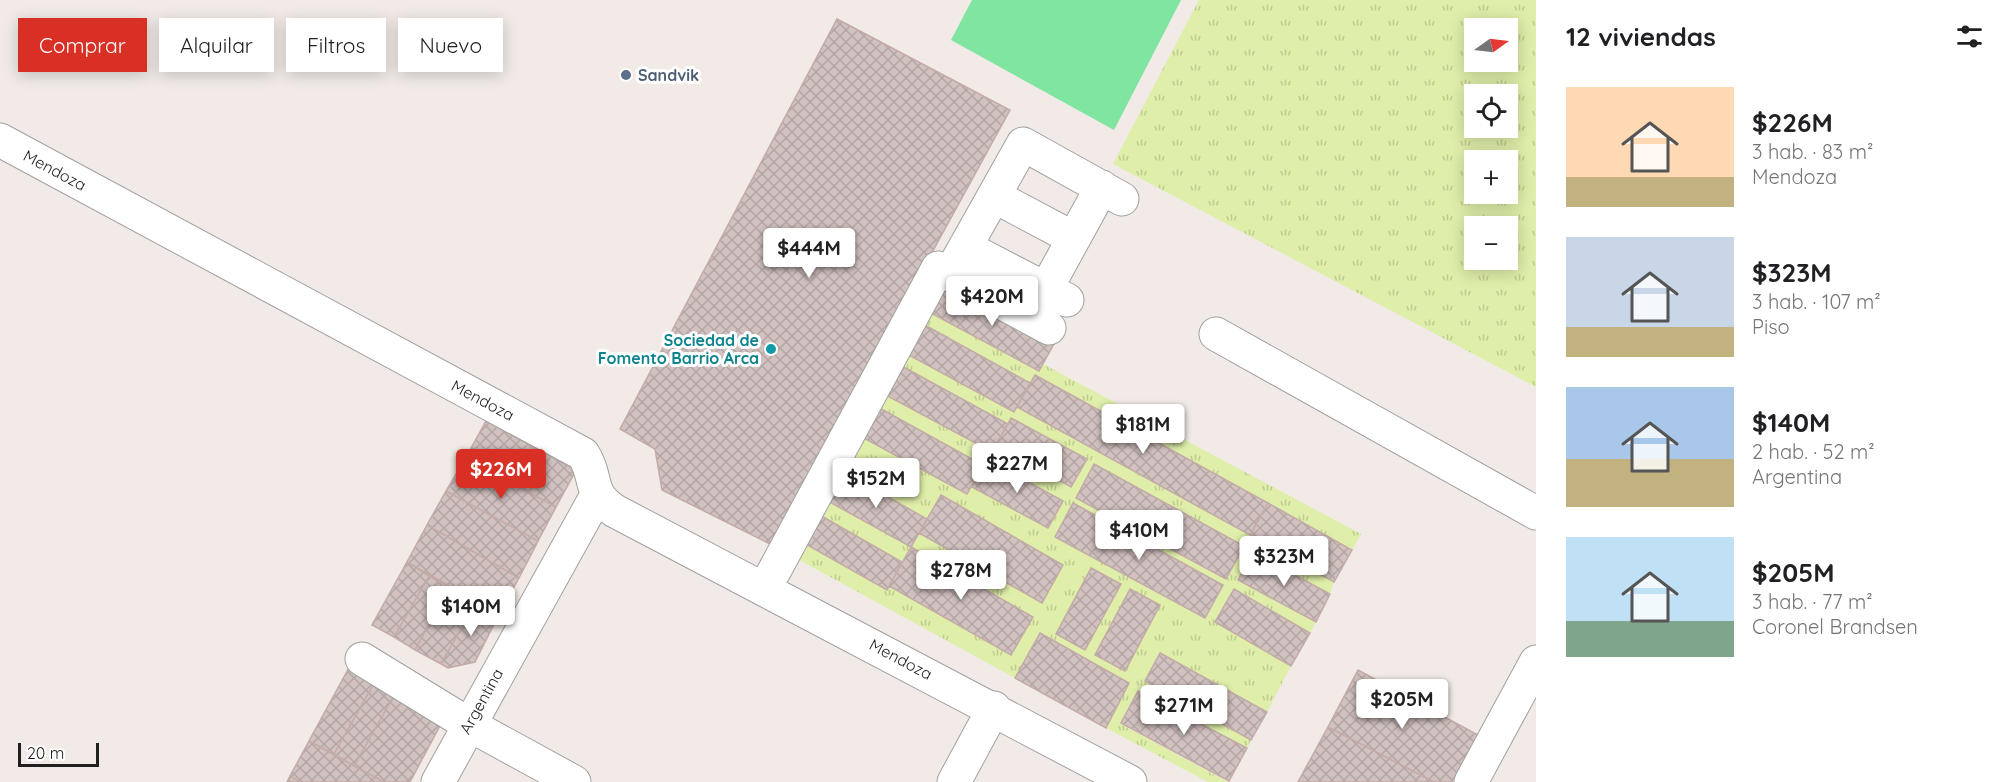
<!DOCTYPE html>
<html lang="es">
<head>
<meta charset="utf-8">
<style>
  body { margin:0; font-family:Quicksand,sans-serif; background:#f6f6f6; color:#202124; height:100vh; display:flex; flex-direction:column; font-size:22px; white-space:nowrap }
  * { box-sizing:border-box; margin:0 }
  p { font-size:20px; color:#757577 }
  .icon { flex:none; width:33px; height:33px; fill:none; stroke:currentColor; stroke-width:2; stroke-linecap:round; stroke-linejoin:round }
  .map { position:relative; flex:1; overflow:hidden }
  .details { display:flex; flex-direction:column; background:#fff; width:480px }
  .details>* { flex:none }
  .guide { position:absolute; left:18px; top:18px; width:570px; height:54px; display:flex; gap:12px }
  .needle { width:39px; rotate:76deg }
  .fabs { position:absolute; left:1464px; top:18px; display:grid; gap:12px }
  .fabs a { display:grid; place-items:center; width:54px; height:54px; border-radius:0px; background:#fff; box-shadow:0 3px 15px #0003; font-size:30px }
  .scale { position:absolute; left:18px; bottom:15px; width:81px; box-sizing:border-box; padding-left:6px; border:3px solid #202020; border-top:0; font-size:16px; line-height:21px; white-space:nowrap; color:#202020; -webkit-text-stroke:4px #fff; paint-order:stroke }
  .price { position:absolute; translate:-50% -51px; padding:0 14px; border-radius:6px; background:#fff; color:#222; font-size:20px; line-height:39px; filter:drop-shadow(0 2px 3px #0008) }
  .price::after { content:''; position:absolute; left:50%; top:36px; width:18px; height:14px; margin-left:-9px; background:inherit; clip-path:polygon(0 0,100% 0,50% 100%) }
  .price.current { background:#d93025; color:#fff }
  ul { padding:0; list-style:none }
  li { display:flex; align-items:center; gap:18px; height:150px; padding:0 30px }
  li span { display:grid; place-items:center; flex:none; width:168px; height:120px; border-radius:0px; color:#555 }
  li>.icon { margin-inline-start:auto }
  span .icon { width:72px; height:72px; fill:#fffc; stroke-width:1 }
  li b { font-size:26px }
  h2 { display:flex; justify-content:space-between; align-items:center; height:72px; padding:0 30px; font-size:26px }
  .pill { padding:0 21px; border-radius:0px; background:#fff; box-shadow:0 3px 15px #0003; font-size:21px; line-height:54px }
  .pill.current { background:#d93025; color:#fff }
  main { display:flex; flex:1; min-height:0 }
  .map>svg:first-child { display:block }
  .grass { fill:url(#grass-tufts); fill-rule:evenodd }
  .pitch { fill:#7fe5a0 }
  .building { fill:url(#building-cross-hatch); stroke:#c4aba7; stroke-width:1.5 }
  .lines { fill:none; stroke-linecap:round; stroke-linejoin:round }
  .minor-casing { stroke:#a1a1a1; stroke-width:35 }
  .minor { stroke:#fff; stroke-width:33 }
  .service-dot { fill:#5c6f8a; stroke:#fff; stroke-width:2 }
  .culture-dot { fill:#0f9aa8; stroke:#fff; stroke-width:2 }
  .labels { text-anchor:middle; dominant-baseline:central; stroke-width:6; stroke-linejoin:round; paint-order:stroke }
  .service-label { font-size:16px; font-weight:bold; fill:#4e5e75; stroke:#fff; text-anchor:start }
  .street-label { font-size:16px; fill:#202020; stroke:#fff }
  .culture-label { font-size:16px; font-weight:bold; fill:#0d838f; stroke:#fff; text-anchor:end }
</style>
</head>
<body>
<main>
<div class="map">
<svg width="1536" height="782" viewBox="0 0 1536 782">
  <defs>
    <pattern id="grass-tufts" width="24" height="20" patternUnits="userSpaceOnUse" patternTransform="scale(1.5)"><rect width="24" height="20" fill="#dfeea9"/><path d="M3 7l-1-3M5 7V3M7 7l1-3M15 17l-1-3M17 17v-4M19 17l1-3" fill="none" stroke="#bfcc91"/></pattern>
    <pattern id="building-cross-hatch" width="8" height="8" patternUnits="userSpaceOnUse" patternTransform="scale(1.5)"><rect width="8" height="8" fill="#d1c1bf"/><path d="M0 0l8 8M0 8l8-8" fill="none" stroke="#b3a6a4"/></pattern>
  </defs>
  <rect width="100%" height="100%" fill="#f1eae6"/>
  <path class="grass" d="M1199,0H1536V387L1113,164ZM1474,28H1508V62H1474ZM1474,94H1508V128H1474ZM1474,160H1508V194H1474ZM1474,226H1508V260H1474Z
    M922,270L946,282L930,312L1039,371L1043,364L1361,534L1352,550L1035,375L1030,383L921,323L905,352L1014,411L1017,407L1334,582L1330,594L1253,552L1238,580L1316,622L1310,633L1234,589L1216,621L1291,666L1267,712L1161,653L1145,680L1251,740L1247,748L1138,691L1121,724L1228,782H1208L1106,728L1129,683L1041,633L1015,678L772,545ZM898,364L1008,424L1011,418L1087,459L1071,487L996,445L991,452L882,393ZM874,406L983,465L967,494L858,435ZM987,459L1063,501L1048,528L973,487ZM1094,465L1244,546L1226,579L1076,498ZM842,471L927,519L911,547L826,500ZM941,496L1063,565L1042,602L920,534ZM1073,503L1223,585L1206,618L1055,537ZM818,514L902,562L911,547L1033,617L1012,654L889,586L886,590L802,542ZM1091,568L1120,584L1085,650L1056,634ZM1130,589L1160,605L1125,671L1095,655Z"/>
  <path class="pitch" d="M972,0H1181L1114,130L951,40Z"/>
  <path class="building" d="M837,19L1010,110L772,545L662,490L655,449L620,429Z
    M946,282L1055,342L1039,371L929,312Z
    M921,323L1030,383L1014,412L905,353Z
    M898,364L1008,424L992,452L882,393Z
    M1035,375L1268,503L1250,535L1017,407Z
    M874,405L983,465L967,494L858,435Z
    M1011,418L1087,459L1071,487L996,445Z
    M486,421L572,468L574,474L556,507L465,459Z
    M465,459L556,507L538,541L446,491Z
    M987,459L1063,501L1048,528L972,487Z
    M1094,464L1244,546L1226,579L1076,498Z
    M842,471L927,519L911,547L826,500Z
    M446,491L538,541L519,578L427,525Z
    M941,495L1063,565L1042,603L919,533Z
    M1073,503L1223,585L1205,618L1055,537Z
    M1268,503L1352,550L1334,582L1250,535Z
    M818,514L902,562L887,590L802,542Z
    M427,525L519,578L499,614L407,562Z
    M911,547L1033,617L1011,655L889,586Z
    M1253,552L1330,594L1316,622L1238,580Z
    M407,562L429,576L394,637L372,625Z
    M1091,568L1121,584L1085,650L1056,634Z
    M429,576L449,587L415,650L394,637Z
    M449,587L476,602L441,664L415,650Z
    M1130,589L1160,605L1125,671L1095,655Z
    M1234,589L1310,633L1291,666L1215,622Z
    M476,602L499,614L475,662L448,668L441,664Z
    M1040,633L1129,683L1106,728L1015,678Z
    M1160,653L1267,712L1251,740L1145,681Z
    M351,664L377,678L334,754L309,741Z
    M1358,670L1478,735L1452,782H1434L1328,727Z
    M377,678L397,690L354,766L334,754Z
    M397,690L442,722L410,782H384L354,766Z
    M1138,691L1247,748L1229,781L1121,723Z
    M1328,727L1434,782H1298Z
    M309,741L354,766L384,782H300L290,776Z
    M290,776L300,782H287Z"/>
  <g class="lines">
    <g class="minor-casing">
      <path id="minor" d="M0,140L583,454C599,478 586,492 615,511L1130,782
        M994,196L1073,238
        M965,247L1067,300
        M950,274L1023,144L1122,199
        M1046,289L1102,187
        M1216,334L1536,513
        M765,588L938,268L1049,328
        M362,659L468,724L574,782
        M438,782L597,495
        M954,782L994,708
        M1471,782L1536,662"/>
    </g>
    <use href="#minor" class="minor"/>
  </g>
  <circle class="service-dot" cx="626" cy="75" r="6"/>
  <circle class="culture-dot" cx="771" cy="349" r="6"/>
  <g class="labels">
    <g class="service-label">
      <text x="638" y="75">Sandvik</text>
    </g>
    <g class="street-label">
      <text transform="translate(55 170) rotate(28)">Mendoza</text>
      <text transform="translate(483 400) rotate(28)">Mendoza</text>
      <text transform="translate(901 659) rotate(28)">Mendoza</text>
      <text transform="translate(481 701) rotate(-61)">Argentina</text>
    </g>
    <g class="culture-label">
      <text x="759" y="340">Sociedad de<tspan x="759" dy="18">Fomento Barrio Arca</tspan></text>
    </g>
  </g>
</svg>
<div class="fabs">
<a><svg class="needle" viewBox="-14 -14 28 28"><path d="M0-13l5 13h-10z" fill="#e53935"/><path d="M0 13l5-13h-10z" fill="#757577"/></svg></a>
<a><svg class="icon" aria-label="locate" viewBox="0 0 24 24"><circle cx="12" cy="12" r="6"/><path d="M12 2v4M12 18v4M2 12h4M18 12h4"/></svg></a>
<a>+</a>
<a>−</a>
</div>
<div class="scale">20 m</div>
<b class="price" style="left:809px;top:279px">$444M</b>
<b class="price" style="left:992px;top:327px">$420M</b>
<b class="price" style="left:1143px;top:455px">$181M</b>
<b class="price" style="left:1017px;top:494px">$227M</b>
<b class="price current" style="left:501px;top:500px">$226M</b>
<b class="price" style="left:876px;top:509px">$152M</b>
<b class="price" style="left:1139px;top:561px">$410M</b>
<b class="price" style="left:1284px;top:587px">$323M</b>
<b class="price" style="left:961px;top:601px">$278M</b>
<b class="price" style="left:471px;top:637px">$140M</b>
<b class="price" style="left:1402px;top:730px">$205M</b>
<b class="price" style="left:1184px;top:736px">$271M</b>
<div class="guide">
<a class="pill current">Comprar</a>
<a class="pill">Alquilar</a>
<a class="pill">Filtros</a>
<a class="pill">Nuevo</a>
</div>
</div>
<section class="details">
<h2>12 viviendas<svg class="icon" aria-label="filters" viewBox="0 0 24 24"><path d="M4 7h16M4 17h16"/><circle cx="9" cy="7" r="2"/><circle cx="15" cy="17" r="2"/></svg></h2>
<ul>
<li><span style="background:linear-gradient(#ffd9b3 75%,#c2b280 0)"><svg class="icon" aria-label="home" viewBox="0 0 24 24"><path d="M3 11l9-7 9 7M6 9v11h12V9"/></svg></span><div><b>$226M</b><p>3 hab. · 83 m²</p><p>Mendoza</p></div></li>
<li><span style="background:linear-gradient(#c9d6e8 75%,#c2b280 0)"><svg class="icon" aria-label="home" viewBox="0 0 24 24"><path d="M3 11l9-7 9 7M6 9v11h12V9"/></svg></span><div><b>$323M</b><p>3 hab. · 107 m²</p><p>Piso</p></div></li>
<li><span style="background:linear-gradient(#a9c7e8 60%,#c2b280 0)"><svg class="icon" aria-label="home" viewBox="0 0 24 24"><path d="M3 11l9-7 9 7M6 9v11h12V9"/></svg></span><div><b>$140M</b><p>2 hab. · 52 m²</p><p>Argentina</p></div></li>
<li><span style="background:linear-gradient(#bfe0f5 70%,#7fa58c 0)"><svg class="icon" aria-label="home" viewBox="0 0 24 24"><path d="M3 11l9-7 9 7M6 9v11h12V9"/></svg></span><div><b>$205M</b><p>3 hab. · 77 m²</p><p>Coronel Brandsen</p></div></li>
</ul>
</section>
</main>
</body>
</html>
